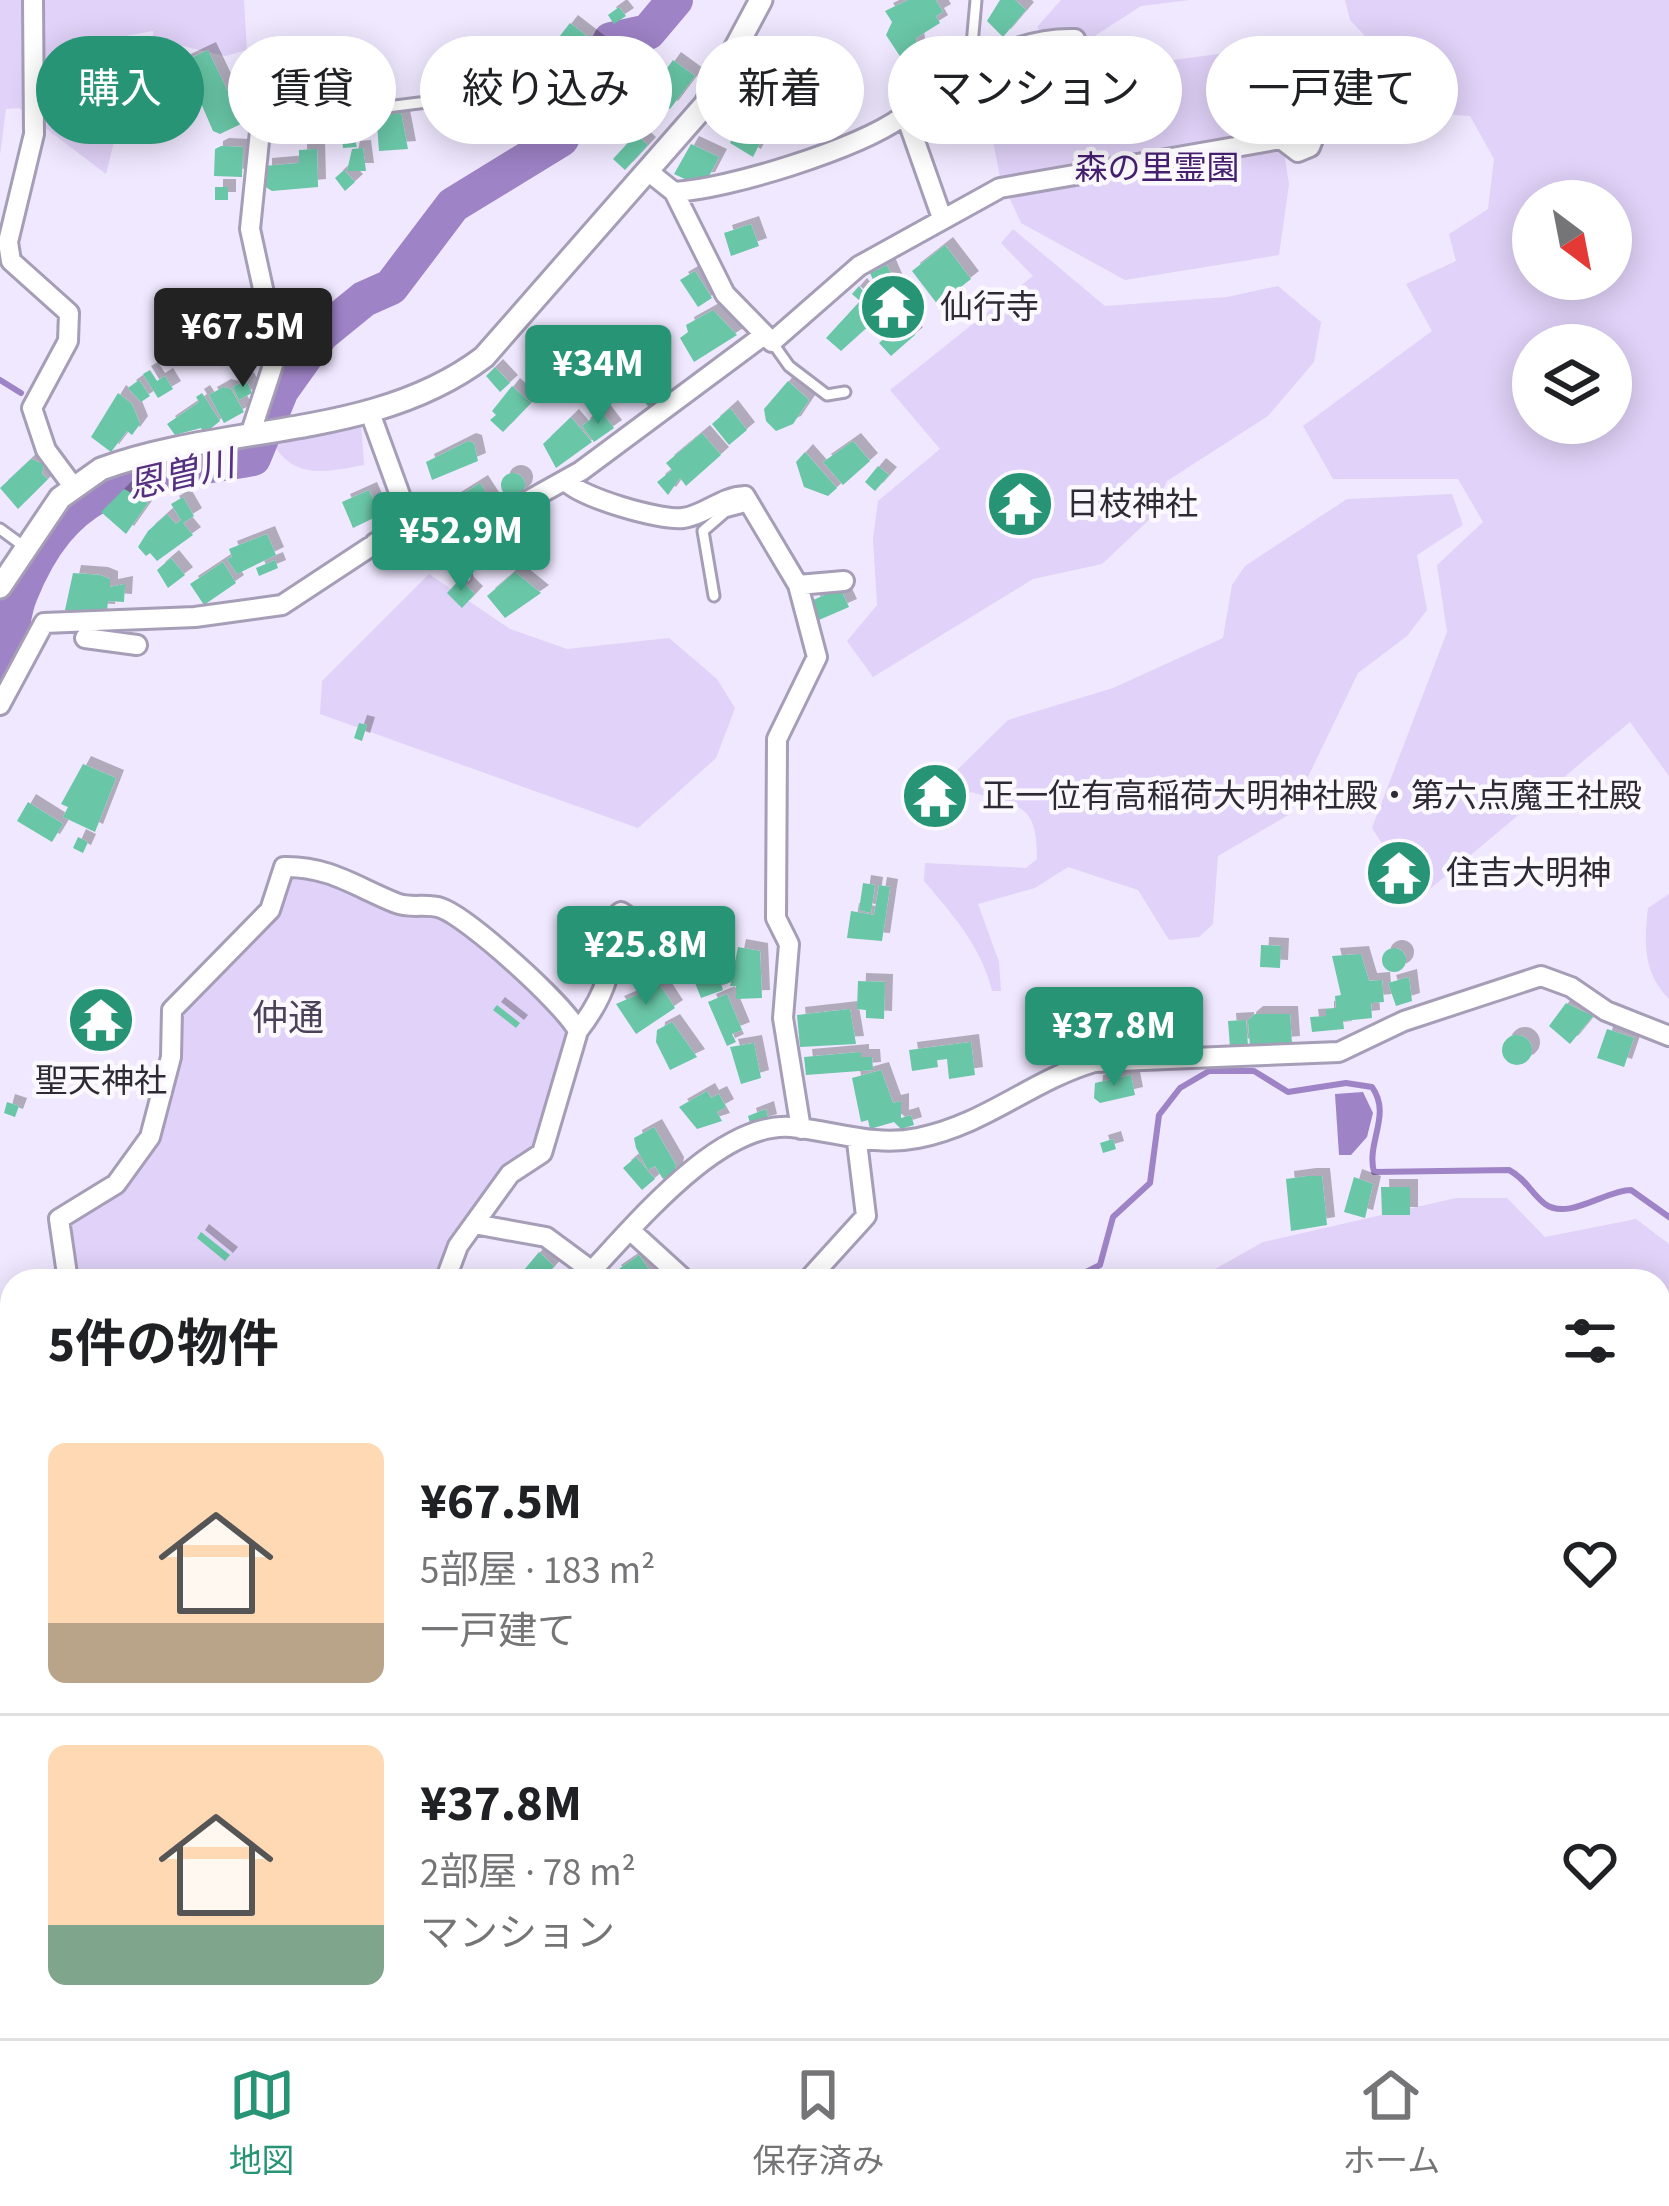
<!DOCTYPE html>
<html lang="ja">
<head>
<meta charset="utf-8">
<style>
  body { margin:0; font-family:"Source Sans 3","Noto Sans JP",sans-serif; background:#f2f2f2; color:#202124; height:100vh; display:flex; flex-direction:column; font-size:45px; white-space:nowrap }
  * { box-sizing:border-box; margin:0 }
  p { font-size:39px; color:#757577 }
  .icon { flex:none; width:66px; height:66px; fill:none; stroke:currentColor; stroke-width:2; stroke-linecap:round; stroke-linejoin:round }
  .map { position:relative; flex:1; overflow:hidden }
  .details { position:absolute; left:0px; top:1269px; width:1671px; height:771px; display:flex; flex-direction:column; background:#fff; border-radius:36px 36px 0 0; box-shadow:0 6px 30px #0003 }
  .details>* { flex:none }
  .hud { position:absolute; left:36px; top:36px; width:1599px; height:108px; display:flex; gap:24px }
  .needle { width:78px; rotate:148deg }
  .buttons { position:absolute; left:1512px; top:180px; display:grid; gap:24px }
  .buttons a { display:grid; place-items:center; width:120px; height:120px; border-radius:50%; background:#fff; box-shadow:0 6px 30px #0003; font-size:60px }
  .price { position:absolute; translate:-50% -102px; padding:0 27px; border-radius:12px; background:#279575; color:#fff; font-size:39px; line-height:78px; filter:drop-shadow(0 3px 6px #0008) }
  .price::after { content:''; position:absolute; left:50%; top:72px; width:36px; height:27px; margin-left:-18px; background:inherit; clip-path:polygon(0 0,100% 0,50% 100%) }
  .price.current { background:#222; color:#fff }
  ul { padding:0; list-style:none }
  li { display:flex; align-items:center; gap:36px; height:300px; padding:0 48px }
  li+li { border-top:3px solid #e0e0e0 }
  li span { display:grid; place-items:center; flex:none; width:336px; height:240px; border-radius:18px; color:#555 }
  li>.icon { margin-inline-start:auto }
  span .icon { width:144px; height:144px; fill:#fffc; stroke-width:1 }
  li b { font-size:51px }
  h2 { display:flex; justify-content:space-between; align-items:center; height:144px; padding:0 48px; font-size:51px }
  .chip { padding:0 42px; border-radius:54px; background:#fff; box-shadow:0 6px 30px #0003; font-size:42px; line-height:108px }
  .chip.current { background:#279575; color:#fff }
  .menu { display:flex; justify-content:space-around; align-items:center; height:168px; border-top:3px solid #e0e0e0; background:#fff; font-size:33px; color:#757577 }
  .menu a { display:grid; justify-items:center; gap:6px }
  .menu .current { color:#279575 }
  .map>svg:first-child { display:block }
  .green { fill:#e0d2f8; fill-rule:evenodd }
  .water { fill:#9e83c6 }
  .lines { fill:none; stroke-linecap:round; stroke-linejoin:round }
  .stream { stroke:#9e83c6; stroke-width:6 }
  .river { stroke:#9e83c6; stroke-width:36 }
  .building { fill:#69c6a6; filter:url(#shadow) }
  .service-casing { stroke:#a69db6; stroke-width:15 }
  .minor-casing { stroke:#a69db6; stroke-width:24 }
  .tertiary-casing { stroke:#a69db6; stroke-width:27 }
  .service { stroke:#fff; stroke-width:9 }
  .minor { stroke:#fff; stroke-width:18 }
  .tertiary { stroke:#fff; stroke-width:21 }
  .labels { text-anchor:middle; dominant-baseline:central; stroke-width:9; stroke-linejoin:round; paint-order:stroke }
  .park-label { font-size:33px; fill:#46206f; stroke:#fbf9fe }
  .poi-label { font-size:33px; fill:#2f2b36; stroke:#fbf9fe; text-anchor:start }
  .water-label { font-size:36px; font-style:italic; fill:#553080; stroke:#fbf9fe }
  .neighbourhood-label { font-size:36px; fill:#4a4258; stroke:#fbf9fe }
</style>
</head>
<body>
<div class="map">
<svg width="1669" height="2038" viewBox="0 0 1669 2038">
  <defs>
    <filter id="shadow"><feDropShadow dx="8" dy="-8" stdDeviation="0" flood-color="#0004"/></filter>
  </defs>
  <rect width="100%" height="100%" fill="#f0e8ff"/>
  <path class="green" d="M0,0H244L247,50L225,56L153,39V31L126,36L132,104L123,106L106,174L19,108L6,109L0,155Z
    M1061,0H1190L1141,6L1087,41L1044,36L1037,27Z
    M1345,0H1669V776L1630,722L1418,899L1372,828L1447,632L1437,565L1483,522L1458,479H1333L1303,426L1432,331L1406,284L1456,261L1449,234L1488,209L1494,159L1470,116L1438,114L1350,20ZM1533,201H1611V279H1533ZM1533,345H1611V423H1533Z
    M1234,52L1271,69L1289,184L1279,255L1125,280L1021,223L1000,177L982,85Z
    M1013,229L1105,306L1227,297L1278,286L1321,322L1314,362L1268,416L1167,481L1151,518L1102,564L1033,579L873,677L847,641L877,605L873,539L878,501L940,449L890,390L1033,276L1001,243Z
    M361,423L364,465C325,472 293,481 271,440Z
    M1452,494L1463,525L1417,555L1427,610L1407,636L1358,673L1290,814L1218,856L1213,924L1199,937L1169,940L1138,890L1068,867L1035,888L978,904L999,962L1001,991H992C981,946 953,915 924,881L925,863L1026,868L1037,859C1037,802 1020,807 971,792L941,812L938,808L950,793L946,781L1008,720L1113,688L1223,638L1232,585L1245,566L1347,499Z
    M429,574L510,629L567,649L669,638L717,679L735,708L716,758L638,828L320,714L322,681Z
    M293,872L343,883L409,915L438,913L479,942L566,1027L571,1036L533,1149L505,1169L454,1235L439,1281H73L62,1224L154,1142L176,1014L252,942L272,916Z
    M1669,894V999C1643,972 1644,943 1648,908Z
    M1456,1198H1507L1545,1237L1636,1219L1669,1244V2038H1398L1410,2028H1659V1281H1194L1263,1242Z
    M0,1785L12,1786V1911L0,1914Z"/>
  <path class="water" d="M1363,1092L1373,1113L1367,1137L1351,1155H1339L1335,1094Z"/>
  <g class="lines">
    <path class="stream" d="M0,380L21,393
      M1068,1281L1100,1265L1113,1217L1150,1183L1159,1115L1180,1088L1209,1071H1254L1288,1092L1346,1083L1372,1087C1392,1115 1366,1142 1374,1172L1509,1170C1526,1179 1531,1193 1545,1204C1568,1221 1606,1190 1631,1190L1669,1217
      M377,2028L398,2038
      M275,2038L277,2028
      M687,2038L704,2028"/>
    <path class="river" d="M0,666C13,644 10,617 20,594C69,473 141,478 253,458L281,390L321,334L364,299L391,287L453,205L561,139L611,40L648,32L675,0"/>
  </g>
  <path class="building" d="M908,0H936L943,12L936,16L940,23L916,38L918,56L905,64L886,35L892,22L885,11Z
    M1000,0H1015L1026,10L1003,37L987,21Z
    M619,7L626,16L614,24L608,15Z
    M570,23L601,47L582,72L552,46Z
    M208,50L243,123L220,134L213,131L191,80L177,88L168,69Z
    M673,60L695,76L670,109L649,93Z
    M552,75L578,93L548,138L522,119Z
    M750,102L774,115L753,157L730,143Z
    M401,113L408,149L379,151L377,125H383L382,115Z
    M349,120L357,147L343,148L342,139L324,142L321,125Z
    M636,134L648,145L625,170L613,159Z
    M691,144L719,157L707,180L691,182L674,174Z
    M221,146L243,147L242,177L214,176L215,149Z
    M363,148L366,171H347L352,149Z
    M317,149L318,187L272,191L264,186V166L299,163V150Z
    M344,170L355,182L345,191L335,178Z
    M215,187H228V200H215Z
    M751,224L759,246L731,256L724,233Z
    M945,245L971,279L938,305L912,271Z
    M887,265L895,284L878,291L870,273Z
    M695,271L712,298L698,307L680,280Z
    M859,286L882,314L841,351L826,338L860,301L852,294Z
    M249,308L261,349L237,357L231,354L223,321L208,326L205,315Z
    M713,310L737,335L694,362L680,338L688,332L686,325Z
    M903,322L915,335L891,356L879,343Z
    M548,342L575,361L562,367L567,373L547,393L525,373Z
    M495,367L510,383L500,392L486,376Z
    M150,370L157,381L165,376L173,389L158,398L143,374Z
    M139,380L150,396L141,402L128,388Z
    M246,380L252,393L239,400L233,387Z
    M788,381L809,400L793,424L776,431L766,421L764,409Z
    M512,386L531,403L503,432L490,420L496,415L492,411Z
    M223,387L231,389L244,412L224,423L209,395Z
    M653,391L660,400L649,408L643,399Z
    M118,393L132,404L140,424L132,435L127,431L111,452L91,437Z
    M202,393L220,421L204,434L201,428L175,435L167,424L199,402L196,397Z
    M730,408L747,430L729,445L712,424Z
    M601,411L614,428L594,442L582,426Z
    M571,417L592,442L556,468L543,444Z
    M702,433L721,455L686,486L680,478L668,495L657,482L672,470L666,463Z
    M468,441L474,443L478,461L432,480L426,462Z
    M853,441L870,461L843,485L823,462Z
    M805,452L837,488L828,496L804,487L796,462Z
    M31,459L44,464L42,474L48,479L18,509L0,488Z
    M878,466L889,475L875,491L865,482Z
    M501 485a12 12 0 1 1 24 0a12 12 0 1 1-24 0Z
    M480,483L496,508L460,531L445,505Z
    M124,489L148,503L126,534L101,512Z
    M369,490L380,515L353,528L342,502Z
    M1010 504a10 10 0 1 1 20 0a10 10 0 1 1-20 0Z
    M183,497L194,516L183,523L193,535L157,561L150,553L146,556L138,547L148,531L167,514L176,524L181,520L171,504Z
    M522,532L537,556L524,565L508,540Z
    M267,534L276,555L237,574L227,559L232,557L229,549Z
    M171,558L185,575L168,588L157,570Z
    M275,560L278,568L259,576L256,568Z
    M223,562L236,583L204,605L190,584Z
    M515,572L541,593L505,618L487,596Z
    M73,573L100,575L110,579V587L125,584L124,602L108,601L107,612L65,610Z
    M460,579L475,594L462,608L447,593Z
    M840,588L849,607L819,620L811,601Z
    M359,723L367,725L362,741L354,738Z
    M83,764L116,778L95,832L63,817L68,807L61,804Z
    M28,802L63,824L52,842L17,821Z
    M78,837L88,842L83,853L73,848Z
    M863,883L875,885L871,913L859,910Z
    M879,885L890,887L882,941L847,938L851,911L874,915Z
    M685 938a11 11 0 1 1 22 0a11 11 0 1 1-22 0Z
    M1261,945L1281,946L1280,968L1260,967Z
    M738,947L760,951L762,998L736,999V986H730Z
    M1382 960a12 12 0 1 1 24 0a12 12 0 1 1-24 0Z
    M1361,954L1369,981L1382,980L1384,1002L1371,1003L1372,1018L1343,1021L1344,1029L1312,1032L1310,1017L1326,1016V1009L1336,1008L1335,996L1341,995L1332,956Z
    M712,956L723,990L701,998L688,965Z
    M1409,977L1412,1001L1396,1006L1388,983Z
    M858,981L885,982L884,1019L866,1018V1010L857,1009Z
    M660,985L675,1008L636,1034L616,1004Z
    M727,994L742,1030L732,1034L736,1042L727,1046L708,1002Z
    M1566,1003L1593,1016L1570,1044L1549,1026Z
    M497,1005L520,1023L516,1028L493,1010Z
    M95,1009L117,1022L114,1029L89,1022Z
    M850,1009L856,1044L800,1047L797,1015Z
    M1255,1014H1290L1292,1044L1250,1047L1248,1020Z
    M1246,1020L1248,1046L1230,1047L1228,1021Z
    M672,1022L697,1057L670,1070L656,1042L657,1030Z
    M1607,1029L1634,1038L1624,1067L1597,1058Z
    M1502 1050a15 15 0 1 1 30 0a15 15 0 1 1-30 0Z
    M971,1042L975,1075L949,1079L947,1059L937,1060L938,1067L912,1071L909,1050Z
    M754,1043L761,1078L741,1084L730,1047Z
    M861,1052V1057H872L873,1070L806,1075L804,1057Z
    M881,1070L893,1103L901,1101V1118L911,1115L914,1125L901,1129L894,1122L870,1129L868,1120L861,1122L852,1078Z
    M1131,1075L1135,1095L1100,1103L1094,1098L1095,1083Z
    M707,1091L711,1098L719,1094L726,1107L717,1112L722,1121L697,1129L679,1107Z
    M7,1102L19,1106L15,1117L4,1113Z
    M766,1109L769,1122L751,1127L748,1116Z
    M654,1127L676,1165L675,1172L663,1179L655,1166L648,1170L636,1148L634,1138Z
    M1113,1139L1116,1149L1103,1153L1100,1143Z
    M636,1157L655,1179L642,1190L623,1168Z
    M1308,1176H1322L1327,1225L1291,1231L1286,1179Z
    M1354,1177L1373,1184L1365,1218L1344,1212Z
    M1381,1187H1410V1215H1382Z
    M201,1232L230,1255L225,1261L197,1238Z
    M539,1252L554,1266L541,1281H524L519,1276Z
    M639,1255L657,1281H618L613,1273Z
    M-2 1365a8 8 0 1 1 16 0a8 8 0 1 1-16 0Z
    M12,1534V1563H6L4,1535Z
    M802,2028H847L842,2038H798Z
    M1028,2028H1057L1047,2038H1037Z"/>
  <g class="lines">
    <g class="service-casing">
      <path id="service" d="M970,67L976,0
        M261,131L331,114L427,102
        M772,342L789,366L827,395L845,392
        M0,529L26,548
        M448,554L466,577
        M714,596L703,531L725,512L752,505
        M1176,1057L1190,1037"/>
    </g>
    <g class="minor-casing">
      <path id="minor" d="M33,0L34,134L8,242L11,261L69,313L68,341L32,408L46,450L72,485
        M905,113L942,218
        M649,172L674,192L725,294L772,342L859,266L1000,188L1281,139L1283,129L1295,121L1306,124L1314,137L1310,147L1298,152L1281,139
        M674,192C729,189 857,149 902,117C956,79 1006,37 1075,39
        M369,410L411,525L375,543
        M250,435L277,353L250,229L260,131L259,70
        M565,480C578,497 661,521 683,518C706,515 720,497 745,496L798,585L817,657L777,739L776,918L789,944L783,1018L801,1129
        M798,585L844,581
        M85,638L137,645
        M0,705L44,623L195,617L282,605L370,547L460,553L529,500L581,471L764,335
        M578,1031C606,995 615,966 611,921L621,912L666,943L677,965
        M474,1224L546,1237L592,1271
        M631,1231L686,1281
        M68,1281L59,1219L116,1184L150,1137L171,1057L172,1010L270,910L284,867C329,866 356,887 396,903C410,909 427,903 441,908C469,918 565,1005 578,1031L542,1153L510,1174L458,1246L445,1281
        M582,1281C630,1232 716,1121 791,1127C836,1131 873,1147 918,1138C987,1124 1030,1081 1094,1062L1339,1052L1404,1021L1541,976L1571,987L1606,1011L1669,1036
        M807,1281L866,1216L857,1142
        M0,1405H12
        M11,1835L12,1834
        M948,2038L952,2028"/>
    </g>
    <g class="tertiary-casing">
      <path id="tertiary" d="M0,587L60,498L101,469C225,423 375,440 484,357L705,105L761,0"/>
    </g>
    <use href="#service" class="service"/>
    <use href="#minor" class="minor"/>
    <use href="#tertiary" class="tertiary"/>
  </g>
  <defs>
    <g id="temple-disc" transform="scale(3.45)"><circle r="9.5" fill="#279575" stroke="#fbf9fe"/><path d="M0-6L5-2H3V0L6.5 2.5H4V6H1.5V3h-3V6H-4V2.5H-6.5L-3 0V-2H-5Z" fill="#fff"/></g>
  </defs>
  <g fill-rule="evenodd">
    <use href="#temple-disc" x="893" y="307"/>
    <use href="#temple-disc" x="1020" y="504"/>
    <use href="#temple-disc" x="935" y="796"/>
    <use href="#temple-disc" x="1399" y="873"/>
    <use href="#temple-disc" x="101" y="1020"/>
  </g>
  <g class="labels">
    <g class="park-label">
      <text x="1157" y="168">森の里霊園</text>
    </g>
    <g class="poi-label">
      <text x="940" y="307">仙行寺</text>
      <text x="1066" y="504">日枝神社</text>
      <text x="982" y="796">正一位有高稲荷大明神社殿・第六点魔王社殿</text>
      <text x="1446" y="873">住吉大明神</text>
      <text x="101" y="1081" text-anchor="middle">聖天神社</text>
    </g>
    <g class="water-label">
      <text transform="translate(181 475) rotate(-13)">恩曽川</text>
    </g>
    <g class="neighbourhood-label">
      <text x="288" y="1018">仲通</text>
    </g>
  </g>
</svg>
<div class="buttons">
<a><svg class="needle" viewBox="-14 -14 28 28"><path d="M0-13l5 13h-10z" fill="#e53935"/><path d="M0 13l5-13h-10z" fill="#757577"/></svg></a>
<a><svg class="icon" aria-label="layers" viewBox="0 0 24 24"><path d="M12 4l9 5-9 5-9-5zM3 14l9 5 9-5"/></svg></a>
</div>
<b class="price current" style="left:243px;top:390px">¥67.5M</b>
<b class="price" style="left:598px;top:427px">¥34M</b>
<b class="price" style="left:461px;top:594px">¥52.9M</b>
<b class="price" style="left:646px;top:1008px">¥25.8M</b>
<b class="price" style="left:1114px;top:1089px">¥37.8M</b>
<div class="hud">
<a class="chip current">購入</a>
<a class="chip">賃貸</a>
<a class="chip">絞り込み</a>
<a class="chip">新着</a>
<a class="chip">マンション</a>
<a class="chip">一戸建て</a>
</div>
<section class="details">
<h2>5件の物件<svg class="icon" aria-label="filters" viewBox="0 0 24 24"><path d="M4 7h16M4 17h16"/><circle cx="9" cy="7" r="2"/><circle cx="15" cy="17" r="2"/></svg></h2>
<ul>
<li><span style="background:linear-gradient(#ffd9b3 75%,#b9a48a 0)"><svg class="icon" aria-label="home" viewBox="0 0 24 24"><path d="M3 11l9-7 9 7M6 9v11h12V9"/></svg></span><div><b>¥67.5M</b><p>5部屋 · 183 m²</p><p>一戸建て</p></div><svg class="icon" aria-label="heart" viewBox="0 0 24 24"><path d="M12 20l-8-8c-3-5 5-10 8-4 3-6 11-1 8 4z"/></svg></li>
<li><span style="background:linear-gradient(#ffd9b3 75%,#7fa58c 0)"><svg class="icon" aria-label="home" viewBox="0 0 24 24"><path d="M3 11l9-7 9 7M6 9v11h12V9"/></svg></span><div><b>¥37.8M</b><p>2部屋 · 78 m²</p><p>マンション</p></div><svg class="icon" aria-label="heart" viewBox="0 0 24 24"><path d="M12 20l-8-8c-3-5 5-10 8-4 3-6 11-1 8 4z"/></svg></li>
</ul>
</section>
</div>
<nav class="menu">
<a class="current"><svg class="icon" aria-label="map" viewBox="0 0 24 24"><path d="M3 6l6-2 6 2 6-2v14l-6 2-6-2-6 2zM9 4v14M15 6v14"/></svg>地図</a>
<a><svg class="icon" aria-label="saved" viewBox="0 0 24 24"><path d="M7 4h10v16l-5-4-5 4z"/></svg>保存済み</a>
<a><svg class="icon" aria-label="home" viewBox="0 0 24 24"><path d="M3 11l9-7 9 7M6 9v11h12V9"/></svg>ホーム</a>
</nav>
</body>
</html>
